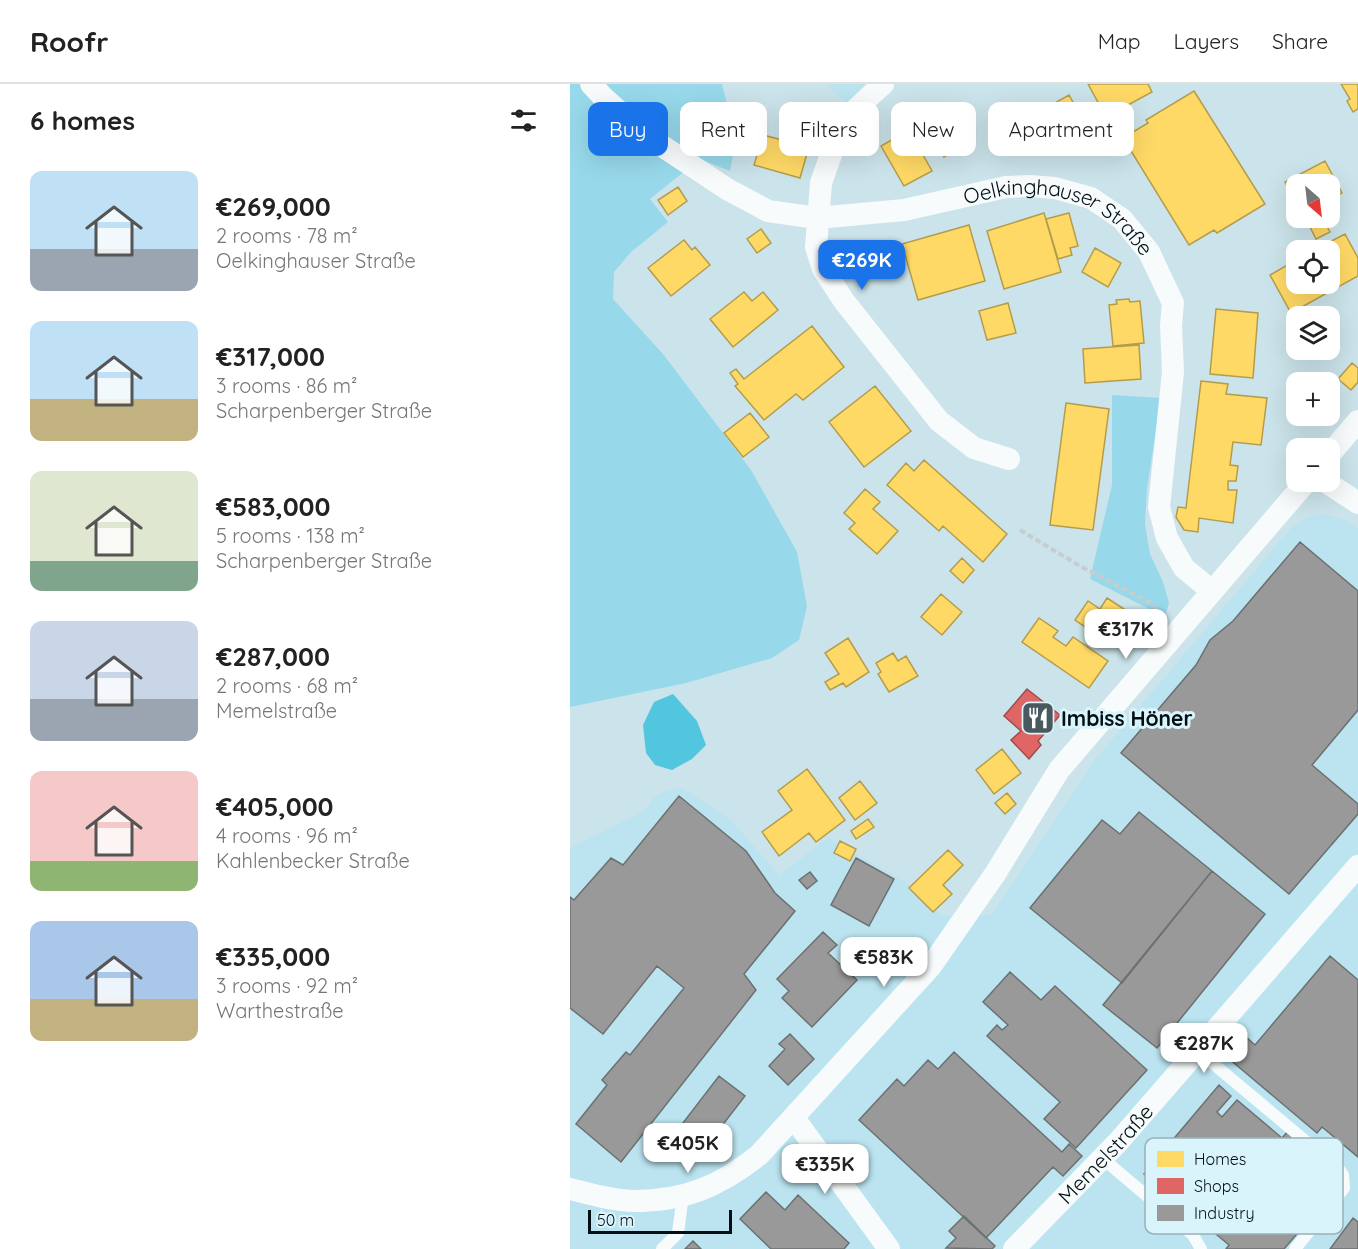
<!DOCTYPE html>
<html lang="en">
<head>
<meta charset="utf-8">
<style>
  body { margin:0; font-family:Quicksand,sans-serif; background:#f2f2f2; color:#222; height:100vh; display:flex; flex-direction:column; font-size:22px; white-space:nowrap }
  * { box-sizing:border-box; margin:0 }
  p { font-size:20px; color:#767676 }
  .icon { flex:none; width:33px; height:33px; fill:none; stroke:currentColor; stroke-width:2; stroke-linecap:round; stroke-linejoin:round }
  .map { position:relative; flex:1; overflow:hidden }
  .drawer { display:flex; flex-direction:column; background:#fff; width:570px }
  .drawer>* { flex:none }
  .banner { position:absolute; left:18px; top:18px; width:570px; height:54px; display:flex; gap:12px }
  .needle { width:39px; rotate:152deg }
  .fabs { position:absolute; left:716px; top:90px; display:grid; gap:12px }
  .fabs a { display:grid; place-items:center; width:54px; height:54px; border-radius:12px; background:#fff; box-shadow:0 6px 24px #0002; font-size:30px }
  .scale { position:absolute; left:18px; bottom:15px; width:144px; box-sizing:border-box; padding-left:6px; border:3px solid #021014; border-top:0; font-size:16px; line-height:21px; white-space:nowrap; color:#021014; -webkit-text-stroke:4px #daf4fc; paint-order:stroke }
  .price { position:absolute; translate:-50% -51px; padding:0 14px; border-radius:12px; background:#fff; color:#222; font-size:20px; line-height:39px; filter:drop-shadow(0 2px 3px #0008) }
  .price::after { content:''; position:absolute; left:50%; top:36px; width:18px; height:14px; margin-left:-9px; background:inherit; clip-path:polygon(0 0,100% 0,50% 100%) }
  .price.current { background:#1a73e8; color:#fff }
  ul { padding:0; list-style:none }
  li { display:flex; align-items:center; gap:18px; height:150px; padding:0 30px }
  li span { display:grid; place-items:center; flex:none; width:168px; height:120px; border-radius:12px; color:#555 }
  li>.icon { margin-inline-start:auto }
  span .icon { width:72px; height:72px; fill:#fffc; stroke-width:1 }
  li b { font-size:26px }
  h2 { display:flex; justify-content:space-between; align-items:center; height:72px; padding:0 30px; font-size:26px }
  .pill { padding:0 21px; border-radius:12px; background:#fff; box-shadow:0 6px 24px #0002; font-size:21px; line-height:54px }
  .pill.current { background:#1a73e8; color:#fff }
  header { display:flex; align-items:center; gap:36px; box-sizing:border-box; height:84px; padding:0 30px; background:#fff; border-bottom:2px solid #e0e0e0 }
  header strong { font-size:28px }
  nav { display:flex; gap:33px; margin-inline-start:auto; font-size:21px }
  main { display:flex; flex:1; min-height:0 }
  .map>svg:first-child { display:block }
  .built { fill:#bbe4f0 }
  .green { fill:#97d9eb }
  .water { fill:#53c6df }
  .homes { fill:#ffd966; stroke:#b39d4d; stroke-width:1.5 }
  .shops { fill:#e06666; stroke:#9d4c4d; stroke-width:1.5 }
  .industry { fill:#999; stroke:#6c7071; stroke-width:1.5 }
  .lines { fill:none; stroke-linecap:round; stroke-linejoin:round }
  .path { stroke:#c6cdcf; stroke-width:4; stroke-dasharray:6 3; stroke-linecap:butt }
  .lane { stroke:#f7fbfc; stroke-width:12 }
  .street { stroke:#f7fbfc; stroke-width:22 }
  .labels { text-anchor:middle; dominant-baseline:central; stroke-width:6; stroke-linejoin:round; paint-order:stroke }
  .street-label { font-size:21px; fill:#021014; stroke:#daf4fc }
  .poi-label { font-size:21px; font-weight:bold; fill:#021014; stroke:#daf4fc; text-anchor:start }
  .key { fill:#daf4fc; stroke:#99b0b6; stroke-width:1.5 }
  .key-label { font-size:16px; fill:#021014 }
</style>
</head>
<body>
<header>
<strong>Roofr</strong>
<nav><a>Map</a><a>Layers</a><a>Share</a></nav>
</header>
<main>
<section class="drawer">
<h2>6 homes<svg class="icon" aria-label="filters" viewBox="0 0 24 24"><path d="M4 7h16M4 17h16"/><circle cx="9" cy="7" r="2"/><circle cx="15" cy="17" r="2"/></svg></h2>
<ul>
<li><span style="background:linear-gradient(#bfe0f5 65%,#9aa5b1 0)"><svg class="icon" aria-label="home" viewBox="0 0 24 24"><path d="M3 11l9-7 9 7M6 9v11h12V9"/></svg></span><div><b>€269,000</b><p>2 rooms · 78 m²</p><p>Oelkinghauser Straße</p></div></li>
<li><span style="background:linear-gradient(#bfe0f5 65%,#c2b280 0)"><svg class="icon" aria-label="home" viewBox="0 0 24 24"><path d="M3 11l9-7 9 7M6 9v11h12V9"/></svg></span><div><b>€317,000</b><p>3 rooms · 86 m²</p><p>Scharpenberger Straße</p></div></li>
<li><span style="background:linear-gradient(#dfe7d0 75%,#7fa58c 0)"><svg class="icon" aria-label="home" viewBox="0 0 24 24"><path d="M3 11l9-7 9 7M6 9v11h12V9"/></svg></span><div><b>€583,000</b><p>5 rooms · 138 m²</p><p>Scharpenberger Straße</p></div></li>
<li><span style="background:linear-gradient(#c9d6e8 65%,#9aa5b1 0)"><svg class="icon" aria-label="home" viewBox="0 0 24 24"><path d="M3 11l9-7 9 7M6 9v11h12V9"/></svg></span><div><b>€287,000</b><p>2 rooms · 68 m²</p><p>Memelstraße</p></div></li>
<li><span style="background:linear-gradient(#f6c9c9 75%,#8fb573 0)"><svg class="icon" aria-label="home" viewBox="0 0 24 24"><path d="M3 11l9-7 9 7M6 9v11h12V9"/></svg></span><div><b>€405,000</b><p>4 rooms · 96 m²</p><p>Kahlenbecker Straße</p></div></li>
<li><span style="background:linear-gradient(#a9c7e8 65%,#c2b280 0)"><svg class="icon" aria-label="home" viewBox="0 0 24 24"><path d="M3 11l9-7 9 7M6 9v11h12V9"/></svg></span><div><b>€335,000</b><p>3 rooms · 92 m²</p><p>Warthestraße</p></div></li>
</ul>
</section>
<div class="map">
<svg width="788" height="1165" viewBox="0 0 788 1165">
  <rect width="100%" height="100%" fill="#cbe3ea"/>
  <path class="built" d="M256,0H297L277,19Z
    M754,430L778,437L788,445V1165H0V764L74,727L85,712L97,706L112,704L160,735L209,791L258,754L335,798L373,832L421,831L524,677L719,446L738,433Z"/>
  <path class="green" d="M0,0H152L166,57L160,87L130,75L80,115L98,138L61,168L44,188L43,215L93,270L181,386L227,468L237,522L229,556L202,574L116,599L0,623Z
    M542,311L591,314L577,405L575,440L580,470L593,498L599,519L595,533L520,495L542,401Z"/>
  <path class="water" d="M103,610L127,637L136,661L122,675L102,686L85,681L76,669L73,641L84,618Z"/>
  <path class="homes" d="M518,0H578L582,8L536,33Z
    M771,0H788V25L783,28L777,17L780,15Z
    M624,7L695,120L647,149L644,146L619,161L553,54L578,39L576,36Z
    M499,11L513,36L464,63L456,49L448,54L442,43Z
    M222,38L244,45L230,94L184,81L193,51L216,57Z
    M377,44L388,65L374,73L363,51Z
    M339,46L362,87L334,102L311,62Z
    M755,77L772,109L759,115V100H726V119L715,98Z
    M108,103L117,117L98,131L88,116Z
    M474,129L491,188L434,205L417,147Z
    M499,129L508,162L500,164L502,171L488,175L476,135Z
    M752,134L760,148L746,155L739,141Z
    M399,141L415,197L348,216L332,160Z
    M191,145L201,159L187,169L177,155Z
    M775,150L788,174V192L721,229L700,191L726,176V200H759V166H744Z
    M114,156L122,166L125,163L140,181L101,212L78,184Z
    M525,164L551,179L538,203L512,188Z
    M174,208L182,217L193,208L208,226L163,263L140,235Z
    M559,215L560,218L570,217L574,259L543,262L539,221L547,220L546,216Z
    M438,219L446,249L417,256L409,227Z
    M646,225L688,229L683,294L640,290Z
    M242,242L274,283L233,316L226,310L194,336L165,302L168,300L160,289L166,285L174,295Z
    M569,261L571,295L515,299L513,265Z
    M782,279L788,284V298L781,306L768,295Z
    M631,297L658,300L656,310L697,314L691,361L663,358L660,381L668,382L666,397H658V406H667L663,439L629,434L628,448L614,446L606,433L608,423L616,424Z
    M305,302L341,347L294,383L259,338Z
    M496,319L539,325L523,446L480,441Z
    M180,329L199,353L173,373L154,349Z
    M354,376L437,450L413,478L373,442L369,447L317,401L336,379L344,387Z
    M295,405L310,418L303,425L328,447L307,470L279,445L285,439L274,429Z
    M392,474L404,486L393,499L380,487Z
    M371,510L392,528L372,551L351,533Z
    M537,514L557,527L536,557L505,536L518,517L530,525Z
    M577,531L584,536L574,549L567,544Z
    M469,534L488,547L483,553L496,562L503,553L538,577L519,604L452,558Z
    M278,554L299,588L276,603L273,599L260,606L255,598L269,590L255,569Z
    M323,569L328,577L336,572L348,592L319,608L308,590L311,588L306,579Z
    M432,665L451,689L424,710L406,686Z
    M237,685L275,736L246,758L239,749L209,772L192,748L222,726L208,707Z
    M290,697L307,719L285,736L269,714Z
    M437,709L446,720L435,730L425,719Z
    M298,735L304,743L286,755L281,747Z
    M270,757L286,765L280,777L264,769Z
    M378,766L393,781L373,801L382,810L363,828L339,804Z"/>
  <path class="shops" d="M457,605L490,631L468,657L471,661L459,675L441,656L451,647L434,632Z"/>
  <path class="industry" d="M730,458L788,507V626L742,681L788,720V730L719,810L551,669L626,581L640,556L663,537Z
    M109,712L176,767L205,809L225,827L174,890L186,906L51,1078L6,1040L37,1001L32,996L56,968L60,971L114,904L87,882L33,950L0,924V813L4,816L41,774L53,781Z
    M569,728L642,787L552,899L460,824L532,736L550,750Z
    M286,774L324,795L299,842L261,821Z
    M642,787L695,830L587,964L533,921Z
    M240,788L247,797L237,805L229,796Z
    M253,848L267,861L258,869L287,896L242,943L212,914L219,907L207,895Z
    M760,872L788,896V1073L752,1043L747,1049L658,974L676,953L685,961Z
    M440,888L471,916L485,902L577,986L506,1064L474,1035L490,1018L417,952L427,941L432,946L438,941L413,918Z
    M220,950L244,975L218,1001L199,982L215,965L209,960Z
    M384,968L492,1068L499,1060L512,1072L493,1092L483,1083L416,1154L289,1036L327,995L334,1002L358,976L368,985Z
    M149,992L175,1012L131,1069L123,1063L114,1075L96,1061Z
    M649,1001L661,1012L647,1028L652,1033L667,1016L712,1054L719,1046L737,1060L728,1070L767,1103L714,1165H656L659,1161L574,1090Z
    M196,1108L215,1126L228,1111L279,1159L274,1165H201L170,1135Z
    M394,1132L425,1162L422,1165L376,1164L386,1154L379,1147Z
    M783,1134L788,1138V1165H760Z
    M123,1157L131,1165H115Z"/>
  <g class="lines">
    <path class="path" d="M450,446L510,482L581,519L586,528L594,534"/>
    <path class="lane" d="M628,967L769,1085L773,1091L774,1104L725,1165
      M532,1074L623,1151L631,1165
      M92,1165L108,1149L113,1111"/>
    <g class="street">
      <path id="s1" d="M21,0L34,14L77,52L157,105L198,127L247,134L334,126L436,103L460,102L485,104L521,114L552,135L579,168L603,219L601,241L603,288L589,423L597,454L614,484L642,507"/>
      <path d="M313,0L283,28L270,45L251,99L246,163L253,185L274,217L369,337L404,364L439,375"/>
      <path d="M759,371L788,337"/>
      <path d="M756,398L788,419"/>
      <path d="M224,1034L319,1165"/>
      <path d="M0,1105C20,1110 44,1117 64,1117C115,1117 150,1102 189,1071L361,882L425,790L489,686L736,398"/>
      <path id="s2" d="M444,1165L549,1057L788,782"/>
    </g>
  </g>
  <defs>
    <g id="restaurant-square" transform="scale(1.725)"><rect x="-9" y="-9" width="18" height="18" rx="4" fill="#485a5f" stroke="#daf4fc"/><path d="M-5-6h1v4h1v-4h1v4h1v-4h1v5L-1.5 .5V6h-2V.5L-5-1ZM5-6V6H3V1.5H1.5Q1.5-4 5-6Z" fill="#fff"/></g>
  </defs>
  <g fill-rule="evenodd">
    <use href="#restaurant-square" x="468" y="634"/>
  </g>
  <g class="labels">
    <g class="street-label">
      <text stroke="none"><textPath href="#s1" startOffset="522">Oelkinghauser Straße</textPath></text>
      <text stroke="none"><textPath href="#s2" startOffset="132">Memelstraße</textPath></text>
    </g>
    <g class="poi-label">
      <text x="491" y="634">Imbiss Höner</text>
    </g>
  </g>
  <rect x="575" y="1054" width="198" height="96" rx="9" class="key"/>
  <rect x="587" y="1067" width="27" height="16" fill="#ffd966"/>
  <rect x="587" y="1094" width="27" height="16" fill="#e06666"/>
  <rect x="587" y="1121" width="27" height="16" fill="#999"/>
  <g class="key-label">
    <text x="624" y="1081">Homes</text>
    <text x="624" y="1108">Shops</text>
    <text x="624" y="1135">Industry</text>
  </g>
</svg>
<div class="fabs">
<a><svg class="needle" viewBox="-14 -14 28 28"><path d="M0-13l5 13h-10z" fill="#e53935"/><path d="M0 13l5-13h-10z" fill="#767676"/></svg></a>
<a><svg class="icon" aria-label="locate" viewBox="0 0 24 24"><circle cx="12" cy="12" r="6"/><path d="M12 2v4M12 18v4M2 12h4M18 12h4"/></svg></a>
<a><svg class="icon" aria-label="layers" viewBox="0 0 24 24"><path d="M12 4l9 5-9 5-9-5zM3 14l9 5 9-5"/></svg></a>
<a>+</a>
<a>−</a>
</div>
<div class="scale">50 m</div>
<b class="price current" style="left:292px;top:207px">€269K</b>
<b class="price" style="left:556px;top:576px">€317K</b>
<b class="price" style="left:314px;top:904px">€583K</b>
<b class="price" style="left:634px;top:990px">€287K</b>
<b class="price" style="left:118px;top:1090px">€405K</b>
<b class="price" style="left:255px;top:1111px">€335K</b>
<div class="banner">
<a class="pill current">Buy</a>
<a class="pill">Rent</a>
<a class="pill">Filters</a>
<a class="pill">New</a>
<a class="pill">Apartment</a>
</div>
</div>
</main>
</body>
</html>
